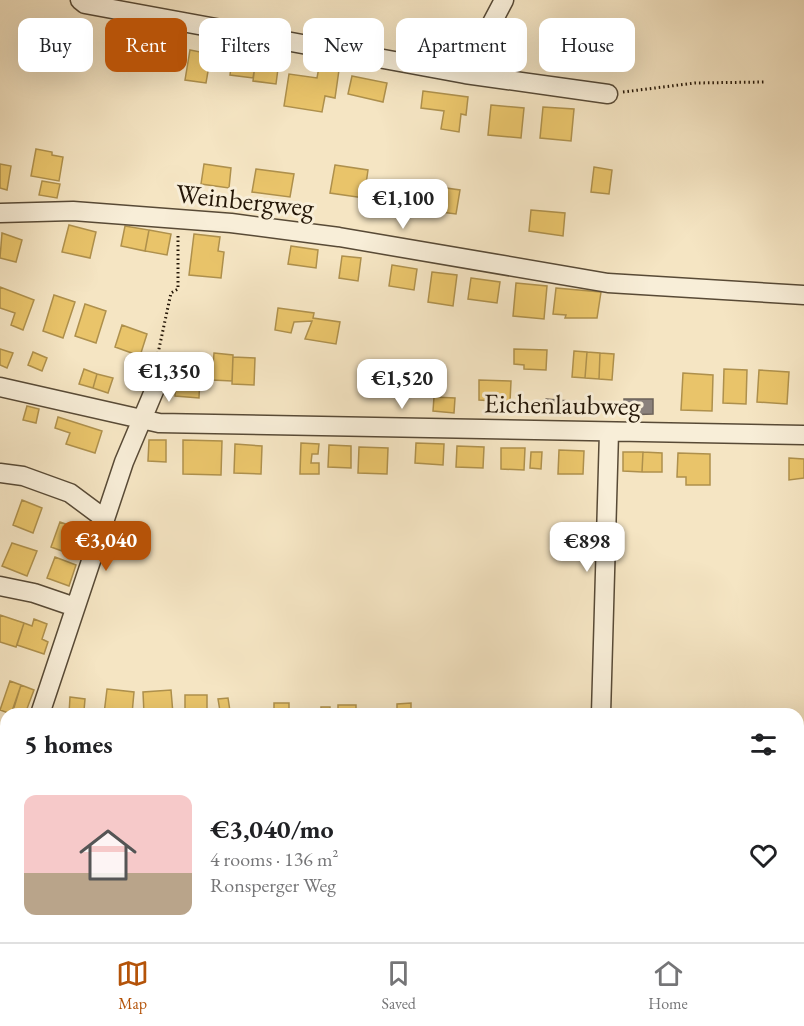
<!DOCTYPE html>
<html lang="en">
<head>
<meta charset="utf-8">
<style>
  body { margin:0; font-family:"EB Garamond",serif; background:#f2f2f2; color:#202124; height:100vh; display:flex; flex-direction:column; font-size:22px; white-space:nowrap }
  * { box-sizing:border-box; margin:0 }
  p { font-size:20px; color:#757577 }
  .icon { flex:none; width:33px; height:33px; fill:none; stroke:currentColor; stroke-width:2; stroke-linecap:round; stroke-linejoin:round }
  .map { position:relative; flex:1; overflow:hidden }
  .drawer { position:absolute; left:0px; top:708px; width:804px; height:234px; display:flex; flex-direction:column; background:#fff; border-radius:18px 18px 0 0; box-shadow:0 6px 24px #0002 }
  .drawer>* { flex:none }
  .hud { position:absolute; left:18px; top:18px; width:768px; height:54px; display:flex; gap:12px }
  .price { position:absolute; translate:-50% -51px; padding:0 14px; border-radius:12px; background:#fff; color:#222; font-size:20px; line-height:39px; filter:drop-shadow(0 2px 3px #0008) }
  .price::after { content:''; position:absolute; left:50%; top:36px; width:18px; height:14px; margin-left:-9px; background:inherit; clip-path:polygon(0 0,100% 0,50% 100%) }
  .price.on { background:#b45309; color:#fff }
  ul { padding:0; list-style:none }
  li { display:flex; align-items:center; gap:18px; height:150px; padding:0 24px }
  li span { display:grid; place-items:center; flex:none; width:168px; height:120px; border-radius:12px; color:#555 }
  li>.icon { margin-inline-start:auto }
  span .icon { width:72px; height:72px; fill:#fffc; stroke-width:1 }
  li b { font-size:26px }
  h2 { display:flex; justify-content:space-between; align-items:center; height:72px; padding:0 24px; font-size:26px }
  .pill { padding:0 21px; border-radius:12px; background:#fff; box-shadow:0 6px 24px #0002; font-size:21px; line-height:54px }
  .pill.on { background:#b45309; color:#fff }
  .menu { display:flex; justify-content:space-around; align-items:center; height:84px; border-top:2px solid #e0e0e0; background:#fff; font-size:16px; color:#757577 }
  .menu a { display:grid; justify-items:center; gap:3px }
  .menu .on { color:#b45309 }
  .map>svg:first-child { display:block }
  .homes { fill:#e9c46a; stroke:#ae904c; stroke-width:1.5 }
  .industry { fill:#8a817c; stroke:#6b6159; stroke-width:1.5 }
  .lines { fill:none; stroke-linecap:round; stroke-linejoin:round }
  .service-casing { stroke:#584a36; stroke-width:12 }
  .minor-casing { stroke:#584a36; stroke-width:21 }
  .tertiary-casing { stroke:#584a36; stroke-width:26 }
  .path { stroke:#241607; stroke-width:3; stroke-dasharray:1.5 3; stroke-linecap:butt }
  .service { stroke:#f8eed8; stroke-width:9 }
  .minor { stroke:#f8eed8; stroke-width:18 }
  .tertiary { stroke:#f8eed8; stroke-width:22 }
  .rail { stroke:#241607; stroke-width:4.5; stroke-dasharray:10 10; stroke-linecap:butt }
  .labels { text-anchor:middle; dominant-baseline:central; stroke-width:6; stroke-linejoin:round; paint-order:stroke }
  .street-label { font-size:27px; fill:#241607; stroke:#f8eed8 }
</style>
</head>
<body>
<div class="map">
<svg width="804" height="942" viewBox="0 0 804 942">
  <rect width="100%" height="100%" fill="#f5e5c3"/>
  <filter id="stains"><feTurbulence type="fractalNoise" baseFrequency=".00333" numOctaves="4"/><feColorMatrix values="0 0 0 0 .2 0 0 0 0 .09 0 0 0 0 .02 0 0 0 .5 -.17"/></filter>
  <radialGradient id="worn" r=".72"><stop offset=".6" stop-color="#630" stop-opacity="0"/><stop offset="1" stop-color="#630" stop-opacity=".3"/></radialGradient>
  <path class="homes" d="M49,19L70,23L66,46L62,45L60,52L49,50L51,44L44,43Z
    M134,44L157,47L154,71L132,68V65L124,63L125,49L133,50Z
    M190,50L211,54L206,83L185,80Z
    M233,52L257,55L253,78L230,75Z
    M256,58L279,61L276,84L253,81Z
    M319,67L339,70L335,98L325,96L322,112L284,106L289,74L317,78Z
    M352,76L387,83L383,102L348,94Z
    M423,91L468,97L466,115L461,114L459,132L441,129L444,111L421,108Z
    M491,105L524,108L521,138L488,135Z
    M543,107L574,109L571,141L540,138Z
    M36,149L52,152V155L63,157L59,181L31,176Z
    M0,164L11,166L7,190L0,188Z
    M204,164L231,168L229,188L201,184Z
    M335,165L368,170L364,198L330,193Z
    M594,167L612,170L609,194L591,192Z
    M256,169L294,174L290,197L252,192Z
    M42,181L60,184L57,198L39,195Z
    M425,185L460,190L456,214L425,210Z
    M531,210L565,213L563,236L529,231Z
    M69,225L96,232L90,258L62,252Z
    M125,226L149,230L145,251L121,246Z
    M149,230L171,234L167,255L145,251Z
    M2,233L22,240L16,262L0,258Z
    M194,234L220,237L218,251L224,252L221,278L189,275Z
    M291,246L318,250L316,268L288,264Z
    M342,256L361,258L358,281L339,278Z
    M392,265L417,269L414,290L389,286Z
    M432,272L457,275L453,306L428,302Z
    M471,278L500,282L497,303L468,299Z
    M516,283L547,286L544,319L513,316Z
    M0,287L34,300L23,330L11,325L15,313L0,308Z
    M556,288L601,292L597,318H565L566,315L553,314Z
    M54,295L75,302L63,338L43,331Z
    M85,304L106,311L96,343L75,336Z
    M278,308L314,313L313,318L340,322L336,344L305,339L312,321L294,322L291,333L275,330Z
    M122,325L147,334L140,356L115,347Z
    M0,349L13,353L7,368L0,365Z
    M514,349L547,350L546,370L524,369V365L514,364Z
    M574,351L587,352L585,378L572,377Z
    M33,352L47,358L42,371L28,365Z
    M587,352L600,353L599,379L585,378Z
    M214,353L233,355L232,381L212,380Z
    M600,353L614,354L612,380L599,379Z
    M233,357L255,358L254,385L232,384Z
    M395,362L428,364L426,388L394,386Z
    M84,369L97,374L93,388L79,384Z
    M724,369L747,370L746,404L723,403Z
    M759,370L789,372L787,404L757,402Z
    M177,372L200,374L199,398L175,396Z
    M683,373L713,375L712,411L681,410Z
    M97,374L113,378L108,393L93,388Z
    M479,380L511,381L510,402L479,400Z
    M434,397L455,398L454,413L433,411Z
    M27,406L39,409L36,423L23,420Z
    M58,417L102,431L95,453L66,444L70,433L55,428Z
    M149,440H166V462L148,461Z
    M183,440L222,441L221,475L183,474Z
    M301,443L319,444L318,454H312L311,463H319V474H300Z
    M416,443L444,444L443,465L415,463Z
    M235,444L262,446L261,474L234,473Z
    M329,445L351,446V468L328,467Z
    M457,446L484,447L483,468L456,467Z
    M359,447L388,448L387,474L358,473Z
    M501,448H525L524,470L501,469Z
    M559,450L584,451L583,474H558Z
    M531,452H542L541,469L530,468Z
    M623,452H643L642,472L623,471Z
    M643,452L662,453V472H642Z
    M678,453L710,454V485H686V477H677Z
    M789,458L804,459V478L789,480Z
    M22,500L42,508L33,533L13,525Z
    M60,522L82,530L73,555L51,547Z
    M12,543L37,551L27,576L2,566Z
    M55,557L76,565L69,586L47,578Z
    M0,615L24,623L16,647L0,642Z
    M34,619L47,624L42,639L48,642L44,654L17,645L24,623L32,626Z
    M10,681L21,685L11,714L0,710Z
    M21,685L34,690L25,714H12Z
    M107,689L134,692L132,714H104Z
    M171,690L173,714H144L143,692Z
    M185,695H207V714H185Z
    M70,697L85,699L84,711L91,714H69Z
    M228,698L230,711H220L218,699Z
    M274,703H289V714H274Z
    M411,703V713L397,714V704Z
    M338,705H356V714H338Z
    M321,707H330V714H321Z
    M44,711L69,713V714H44Z
    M798,769H804V790H798Z
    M6,779V820H5L0,803V781Z
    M28,936L31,942H15Z
    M65,936H84L86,942H65L63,937Z
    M84,936H103L105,941L86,942Z
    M220,936H225L227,942H205Z
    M225,936H283L282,942H227Z
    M283,936H365V942H282Z
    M387,936H409L408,942H387Z
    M440,936H463L462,942H439Z
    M490,937L517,940V942H489Z"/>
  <path class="industry" d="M546,399L569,401L568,415L545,414Z
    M624,399H653V414L624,415Z"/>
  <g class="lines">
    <g class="service-casing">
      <path id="service" d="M0,859L6,858"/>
    </g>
    <g class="minor-casing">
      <path id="minor" d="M80,0L85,4L465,74L608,94
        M465,74L504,0
        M0,213L73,211L231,223L339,237L608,283L804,295
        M0,387L159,423L804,435
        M0,473L23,476L70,493L105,519
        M0,586L34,593L75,607
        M40,714L124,462L162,372
        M601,714L609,432
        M0,738L6,739
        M798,816H804
        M182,936L183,942"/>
    </g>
    <g class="tertiary-casing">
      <path id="tertiary" d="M798,928H804
        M152,942L168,936"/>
    </g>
    <path class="path" d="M623,92L695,83L764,82
      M157,358L171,293L178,289V233"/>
    <use href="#service" class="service"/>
    <use href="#minor" class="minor"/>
    <use href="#tertiary" class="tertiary"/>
    <path class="rail" d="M798,846H804
      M798,855H804
      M0,881L6,880
      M0,890L6,889"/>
  </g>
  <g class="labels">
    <g class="street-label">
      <text transform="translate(245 200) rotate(6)">Weinbergweg</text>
      <text transform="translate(562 404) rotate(1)">Eichenlaubweg</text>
    </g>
  </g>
  <rect width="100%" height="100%" filter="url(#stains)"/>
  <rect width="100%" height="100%" fill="url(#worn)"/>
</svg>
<b class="price" style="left:403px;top:230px">€1,100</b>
<b class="price" style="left:169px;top:403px">€1,350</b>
<b class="price" style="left:402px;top:410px">€1,520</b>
<b class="price on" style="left:106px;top:572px">€3,040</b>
<b class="price" style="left:587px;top:573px">€898</b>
<div class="hud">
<a class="pill">Buy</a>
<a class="pill on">Rent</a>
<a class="pill">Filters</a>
<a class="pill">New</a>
<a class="pill">Apartment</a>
<a class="pill">House</a>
</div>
<section class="drawer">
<h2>5 homes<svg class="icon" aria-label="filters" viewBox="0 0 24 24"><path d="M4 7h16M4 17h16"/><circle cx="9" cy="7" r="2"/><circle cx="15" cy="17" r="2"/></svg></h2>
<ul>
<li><span style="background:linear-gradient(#f6c9c9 65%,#b9a48a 0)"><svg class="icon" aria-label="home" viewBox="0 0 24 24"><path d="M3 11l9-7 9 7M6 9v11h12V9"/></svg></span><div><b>€3,040/mo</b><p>4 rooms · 136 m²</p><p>Ronsperger Weg</p></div><svg class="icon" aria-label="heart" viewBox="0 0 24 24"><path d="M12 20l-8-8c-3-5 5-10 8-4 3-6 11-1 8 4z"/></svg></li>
</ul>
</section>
</div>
<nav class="menu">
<a class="on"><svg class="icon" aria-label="map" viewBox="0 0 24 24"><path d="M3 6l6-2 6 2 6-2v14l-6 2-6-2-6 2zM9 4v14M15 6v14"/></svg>Map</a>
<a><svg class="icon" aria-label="saved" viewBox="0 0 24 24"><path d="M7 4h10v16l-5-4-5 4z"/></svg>Saved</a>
<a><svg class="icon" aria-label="home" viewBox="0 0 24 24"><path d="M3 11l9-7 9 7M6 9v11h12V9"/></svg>Home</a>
</nav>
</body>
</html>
